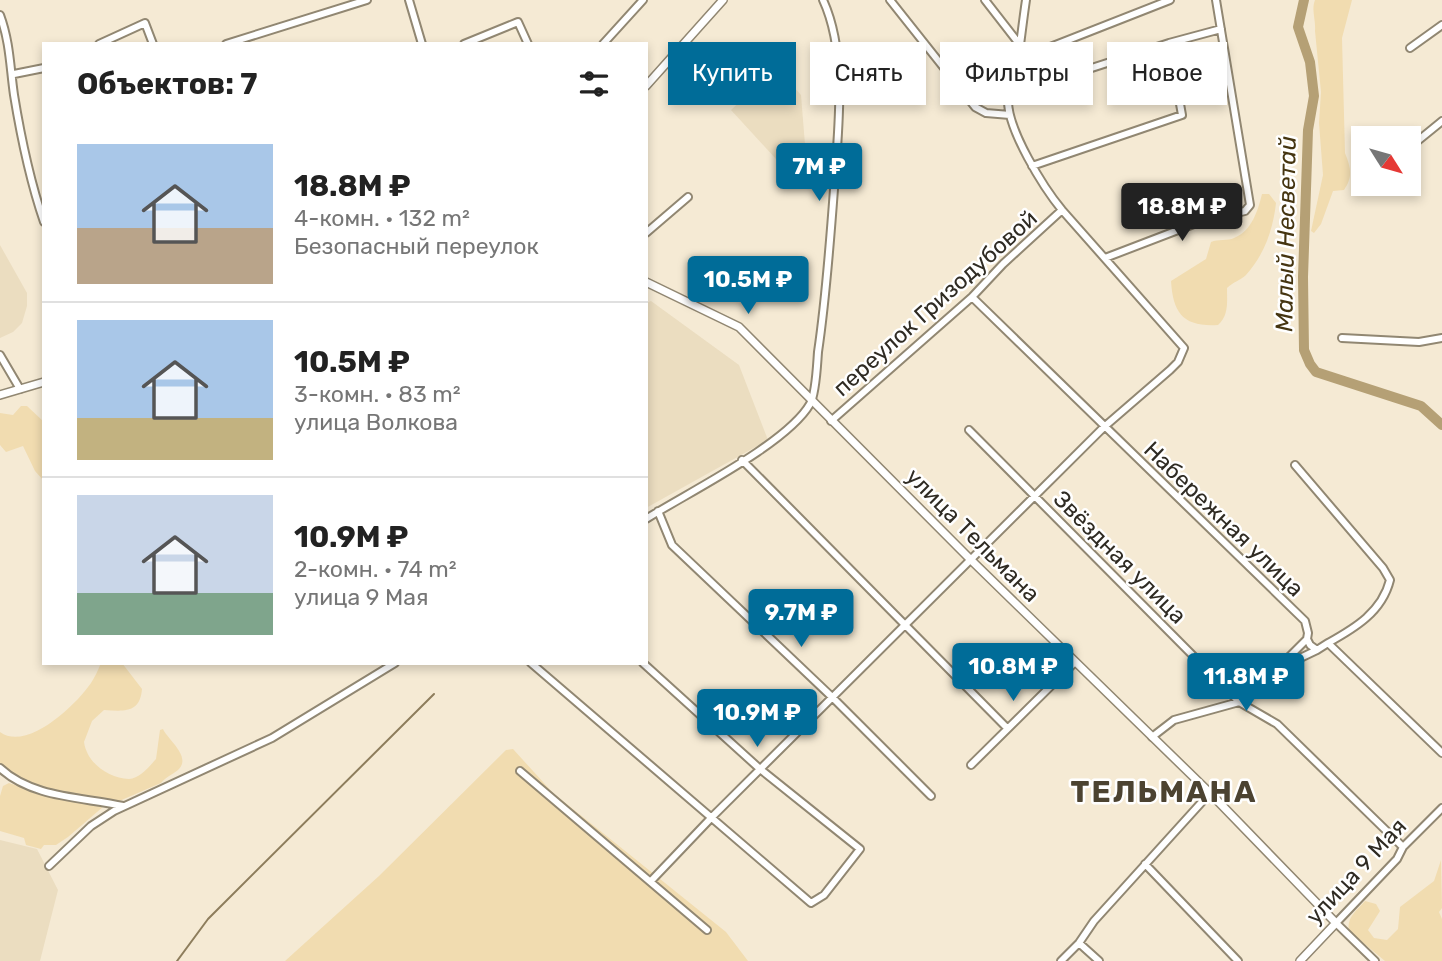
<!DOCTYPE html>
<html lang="ru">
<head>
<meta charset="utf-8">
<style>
  body { margin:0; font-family:Rubik,sans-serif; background:#f6f6f6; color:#222; height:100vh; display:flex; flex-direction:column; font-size:26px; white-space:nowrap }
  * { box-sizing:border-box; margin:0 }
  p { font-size:23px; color:#767676 }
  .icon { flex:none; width:38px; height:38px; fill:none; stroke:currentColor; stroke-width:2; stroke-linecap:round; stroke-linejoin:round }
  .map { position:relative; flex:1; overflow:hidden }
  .sheet { position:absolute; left:42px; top:42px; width:606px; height:623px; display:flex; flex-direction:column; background:#fff; border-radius:0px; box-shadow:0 4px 10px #0003 }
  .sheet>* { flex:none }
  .banner { position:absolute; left:668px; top:42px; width:665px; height:63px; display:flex; gap:14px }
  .needle { width:46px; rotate:127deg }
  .controls { position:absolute; left:1351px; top:126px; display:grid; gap:14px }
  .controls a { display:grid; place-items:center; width:70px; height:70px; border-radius:0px; background:#fff; box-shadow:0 4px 10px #0003; font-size:35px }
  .price { position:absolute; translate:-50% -60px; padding:0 16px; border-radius:7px; background:#006c98; color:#fff; font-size:23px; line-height:46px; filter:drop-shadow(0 2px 4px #0008) }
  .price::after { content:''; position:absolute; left:50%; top:42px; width:21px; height:16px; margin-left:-10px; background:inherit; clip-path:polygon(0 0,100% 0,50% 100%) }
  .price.current { background:#222; color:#fff }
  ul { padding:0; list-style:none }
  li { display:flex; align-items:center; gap:21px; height:175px; padding:0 35px }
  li+li { border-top:2px solid #e0e0e0 }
  li span { display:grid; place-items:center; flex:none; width:196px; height:140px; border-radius:0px; color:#555 }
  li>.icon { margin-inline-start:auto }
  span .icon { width:84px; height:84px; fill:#fffc; stroke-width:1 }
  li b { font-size:30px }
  h2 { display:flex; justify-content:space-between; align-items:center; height:84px; padding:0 35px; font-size:30px }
  .tag { padding:0 24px; border-radius:0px; background:#fff; box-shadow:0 4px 10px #0003; font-size:24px; line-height:63px }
  .tag.current { background:#006c98; color:#fff }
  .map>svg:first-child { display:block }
  .built { fill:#ebddc0 }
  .green { fill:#f1dcb0 }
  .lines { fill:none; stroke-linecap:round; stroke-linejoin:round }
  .stream { stroke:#8d7d5c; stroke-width:2 }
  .river { stroke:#b5a075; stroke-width:10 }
  .minor-casing { stroke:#918772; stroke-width:10 }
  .tertiary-casing { stroke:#918772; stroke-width:10 }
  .minor { stroke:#fff; stroke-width:6 }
  .tertiary { stroke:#fff; stroke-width:7 }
  .labels { text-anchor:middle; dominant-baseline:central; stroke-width:5; stroke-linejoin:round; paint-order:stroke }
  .street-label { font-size:23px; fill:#2f2b23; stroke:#fff }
  .water-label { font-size:24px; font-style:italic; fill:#453511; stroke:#fff }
  .district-label { font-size:30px; font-weight:bold; letter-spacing:2px; fill:#4c4331; stroke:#fff }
</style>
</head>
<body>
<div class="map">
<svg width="1442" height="961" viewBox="0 0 1442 961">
  <rect width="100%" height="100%" fill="#f5ead4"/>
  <path class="built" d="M776,67L801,95L806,157L786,170L731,110Z
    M0,245L27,293V306L22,323L13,332L0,338Z
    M651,301L739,365L768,440L646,508V303Z
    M0,840L37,849L58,890L40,961H0Z"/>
  <path class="green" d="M1315,0H1352L1342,38L1345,153C1351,168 1353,177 1344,190L1333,191L1321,224L1314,233L1311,231L1323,175L1319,123L1321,92L1315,31C1316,20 1311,10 1315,0Z
    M1262,194H1269L1276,203C1273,230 1264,255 1246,275C1241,280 1233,282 1227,288C1227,302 1229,315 1218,325C1184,327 1173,314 1171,281L1206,259L1211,242C1218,239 1228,241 1234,238C1252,231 1258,210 1262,194Z
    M21,406H27L44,422V481L35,471L23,446L6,452L0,445V413L13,415Z
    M101,663H122L142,689C140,714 123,711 104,710L92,721L84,742C87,763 108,778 129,779C139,779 150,766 156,759L160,730L163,729C168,740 191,756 179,769C174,774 167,776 161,783L117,802L41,789L6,771L0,763V732C27,752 76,705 91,683C95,677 98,670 101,663Z
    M513,749L553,793L726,932L748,961H285L379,876L506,750Z
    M9,783L50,797L95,803L104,806L68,837L56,845H44L41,849L26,845L24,838L0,831V796L3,786Z
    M1441,860L1442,908L1439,912L1442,919V961H1385L1349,931C1346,918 1357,910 1365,901L1376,904L1380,911L1368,930L1374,938L1387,940L1398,929L1400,907L1434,881Z"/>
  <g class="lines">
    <path class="stream" d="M177,961L208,919L434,694"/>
    <path class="river" d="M1304,0L1298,27L1310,62L1314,96L1308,130L1303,277L1304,350L1310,364L1316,372L1421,406L1442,425"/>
    <g class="minor-casing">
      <path id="minor" d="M409,0L422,44
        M890,0L975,107L986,113L1010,115
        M985,0L1020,45
        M0,15C10,42 10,67 14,95C21,138 30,181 44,222
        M99,44L145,23L153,44
        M226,44L367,0
        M464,44L518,22L528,44
        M603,44L643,0
        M1410,48L1442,25
        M1017,60L1170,0
        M14,74L44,68
        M1008,95L1169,43L1221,29
        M1409,148L1442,121
        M1032,166L1182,115L1169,43
        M1371,185L1372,184
        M646,233L688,197
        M1105,258L1199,222L1245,211L1250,205L1216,0
        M972,297L1305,621L1308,633L1307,639L1310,645L1317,650L1328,643L1442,753
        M1342,338L1419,342L1442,338
        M0,355L20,389
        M831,421L972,297L1003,264L1062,210
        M969,430L1239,702L1277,724L1403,847
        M742,460L1007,728
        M1295,465L1383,568L1390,580C1382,612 1355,628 1328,643
        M658,511L672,545L832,697L931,796
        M646,519C687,493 787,444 810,404C816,394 817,365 818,352C826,298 830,244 834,189C838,131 848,54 823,0
        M531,663L811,903L824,895L860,849L760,769L643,663
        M1283,663L1307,639
        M1152,737L1174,720L1239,702L1273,671L1317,650
        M971,765L1075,662
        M0,768C32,798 82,797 123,806
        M520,771L707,930
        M1145,864L1238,961
        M49,866L91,826L114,811L272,738L395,663
        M651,881L712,817L1104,427L1170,370L1178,362L1184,348L1062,210C1043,187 1008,130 1008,101C1008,87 1015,72 1018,59C1021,39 1023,20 1026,0
        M1079,943L1099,961
        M1061,961L1079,943L1094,921L1210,793
        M1375,961L1336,923L1397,859L1403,847L1442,808"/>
    </g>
    <g class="tertiary-casing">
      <path id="tertiary" d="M646,86L723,0
        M646,282L739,327L971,560L1210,793L1336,923L1300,961
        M0,395L44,382"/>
    </g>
    <use href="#minor" class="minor"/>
    <use href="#tertiary" class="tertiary"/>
  </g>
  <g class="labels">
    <g class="street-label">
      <text transform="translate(935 303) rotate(-42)">переулок Гризодубовой</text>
      <text transform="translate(1224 519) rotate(44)">Набережная улица</text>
      <text transform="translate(973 535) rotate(45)">улица Тельмана</text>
      <text transform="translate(1120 557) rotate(45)">Звёздная улица</text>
      <text transform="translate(1356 871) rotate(-47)">улица 9 Мая</text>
    </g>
    <g class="water-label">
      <text transform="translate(1286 234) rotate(-89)">Малый Несветай</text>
    </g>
    <g class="district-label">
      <text x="1164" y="792">ТЕЛЬМАНА</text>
    </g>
  </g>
</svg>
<div class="controls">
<a><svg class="needle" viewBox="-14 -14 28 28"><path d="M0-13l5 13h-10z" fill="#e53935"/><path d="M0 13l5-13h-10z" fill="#767676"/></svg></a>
</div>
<b class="price" style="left:819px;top:203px">7M ₽</b>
<b class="price current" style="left:1182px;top:243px">18.8M ₽</b>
<b class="price" style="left:748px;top:316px">10.5M ₽</b>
<b class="price" style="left:801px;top:649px">9.7M ₽</b>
<b class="price" style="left:1013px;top:703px">10.8M ₽</b>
<b class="price" style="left:1246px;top:713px">11.8M ₽</b>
<b class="price" style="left:757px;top:749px">10.9M ₽</b>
<div class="banner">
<a class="tag current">Купить</a>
<a class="tag">Снять</a>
<a class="tag">Фильтры</a>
<a class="tag">Новое</a>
</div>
<section class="sheet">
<h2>Объектов: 7<svg class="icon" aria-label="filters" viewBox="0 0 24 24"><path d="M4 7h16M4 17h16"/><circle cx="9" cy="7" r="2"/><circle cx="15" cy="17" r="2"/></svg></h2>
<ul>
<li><span style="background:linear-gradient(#a9c7e8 60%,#b9a48a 0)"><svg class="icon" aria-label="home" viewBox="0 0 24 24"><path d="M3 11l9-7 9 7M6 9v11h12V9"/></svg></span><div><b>18.8M ₽</b><p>4-комн. · 132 m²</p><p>Безопасный переулок</p></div></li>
<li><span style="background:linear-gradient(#a9c7e8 70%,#c2b280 0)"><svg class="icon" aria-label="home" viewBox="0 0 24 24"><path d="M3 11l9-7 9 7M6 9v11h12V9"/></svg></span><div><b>10.5M ₽</b><p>3-комн. · 83 m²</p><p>улица Волкова</p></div></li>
<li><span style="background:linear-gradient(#c9d6e8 70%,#7fa58c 0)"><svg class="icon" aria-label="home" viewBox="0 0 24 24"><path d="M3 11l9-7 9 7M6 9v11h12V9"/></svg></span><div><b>10.9M ₽</b><p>2-комн. · 74 m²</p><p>улица 9 Мая</p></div></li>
</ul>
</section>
</div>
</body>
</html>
